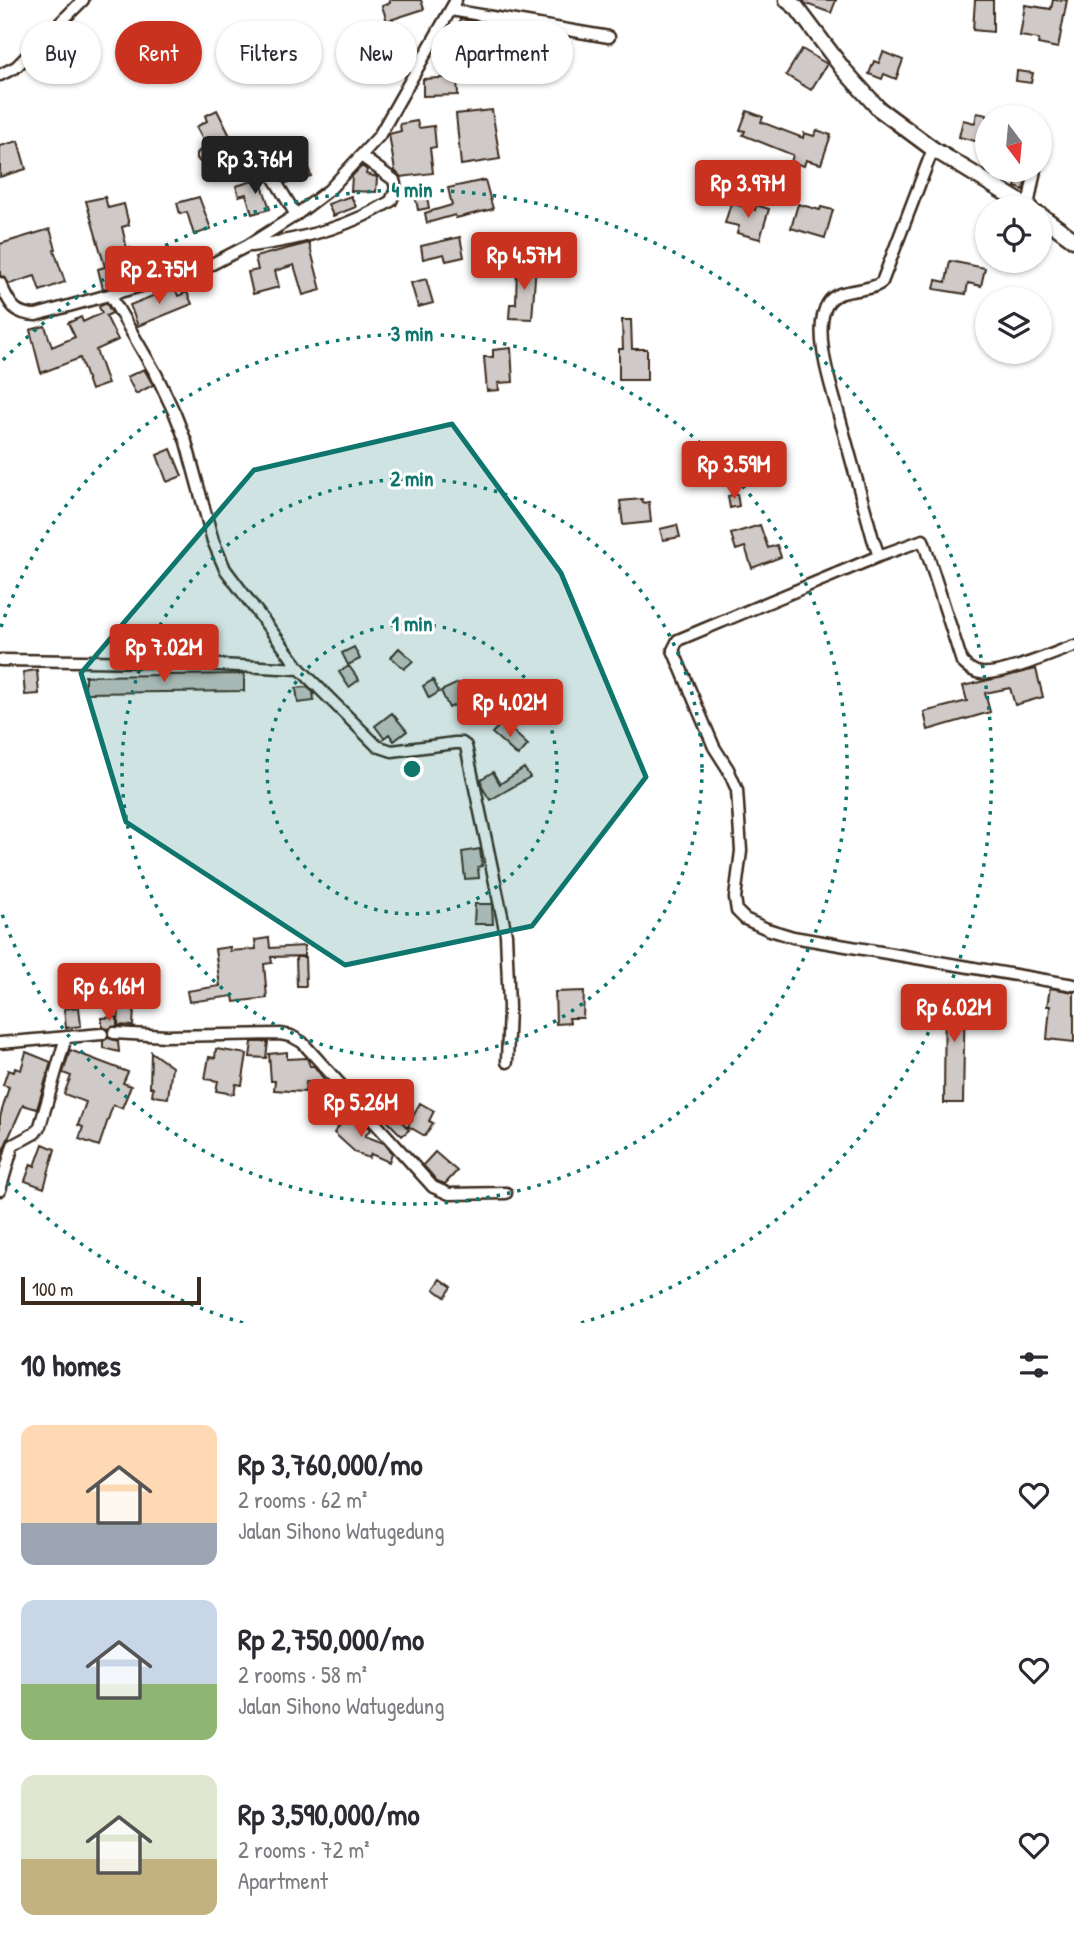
<!DOCTYPE html>
<html lang="en">
<head>
<meta charset="utf-8">
<style>
  body { margin:0; font-family:"Patrick Hand",sans-serif; background:#f2f2f3; color:#2b2b33; height:100vh; display:flex; flex-direction:column; font-size:26px; white-space:nowrap }
  * { box-sizing:border-box; margin:0 }
  p { font-size:23px; color:#7c7c81 }
  .icon { flex:none; width:38px; height:38px; fill:none; stroke:currentColor; stroke-width:2; stroke-linecap:round; stroke-linejoin:round }
  .map { position:relative; height:1323px; overflow:hidden }
  .details { display:flex; flex-direction:column; background:#fff; flex:1 }
  .details>* { flex:none }
  .guide { position:absolute; left:21px; top:21px; width:700px; height:63px; display:flex; gap:14px }
  .needle { width:46px; rotate:164deg }
  .tools { position:absolute; left:975px; top:105px; display:grid; gap:14px }
  .tools a { display:grid; place-items:center; width:77px; height:77px; border-radius:50%; background:#fff; box-shadow:0 2px 5px #0004; font-size:35px }
  .scale { position:absolute; left:21px; bottom:18px; width:180px; box-sizing:border-box; padding-left:7px; border:4px solid #3b2a1e; border-top:0; font-size:19px; line-height:24px; white-space:nowrap; color:#3b2a1e; -webkit-text-stroke:5px #fff; paint-order:stroke }
  .price { position:absolute; translate:-50% -60px; padding:0 16px; border-radius:7px; background:#c8321e; color:#fff; font-size:23px; line-height:46px; filter:drop-shadow(0 2px 4px #0008) }
  .price::after { content:''; position:absolute; left:50%; top:42px; width:21px; height:16px; margin-left:-10px; background:inherit; clip-path:polygon(0 0,100% 0,50% 100%) }
  .price.active { background:#222; color:#fff }
  ul { padding:0; list-style:none }
  li { display:flex; align-items:center; gap:21px; height:175px; padding:0 21px }
  li span { display:grid; place-items:center; flex:none; width:196px; height:140px; border-radius:14px; color:#555 }
  li>.icon { margin-inline-start:auto }
  span .icon { width:84px; height:84px; fill:#fffc; stroke-width:1 }
  li b { font-size:30px }
  h2 { display:flex; justify-content:space-between; align-items:center; height:84px; padding:0 21px; font-size:30px }
  .chip { padding:0 24px; border-radius:32px; background:#fff; box-shadow:0 2px 5px #0004; font-size:24px; line-height:63px }
  .chip.active { background:#c8321e; color:#fff }
  .map>svg:first-child { display:block }
  .building { fill:#cfcac7; stroke:#3b2a1e; stroke-width:2 }
  .lines { fill:none; stroke-linecap:round; stroke-linejoin:round }
  .street-casing { stroke:#3b2a1e; stroke-width:15 }
  .secondary-casing { stroke:#3b2a1e; stroke-width:19 }
  .street { stroke:#fff; stroke-width:10 }
  .secondary { stroke:#fff; stroke-width:14 }
  .marked { fill:#0f766e; fill-opacity:0.2; stroke:#0f766e; stroke-width:5; stroke-linejoin:round }
  .ring { fill:none; stroke:#0f766e; stroke-width:3.5; stroke-dasharray:3.5 7 }
  .centre { fill:#0f766e; stroke:#fff; stroke-width:3.5 }
  .ring-label { font-size:21px; text-anchor:middle; font-weight:bold; fill:#0f766e; stroke:#fff; stroke-width:6; stroke-linejoin:round; paint-order:stroke }
</style>
</head>
<body>
<div class="map">
<svg width="1074" height="1323" viewBox="0 0 1074 1323">
  <rect width="100%" height="100%" fill="#fff"/>
  <filter id="ink" filterUnits="userSpaceOnUse"><feTurbulence type="fractalNoise" baseFrequency=".0143" numOctaves="2"/><feDisplacementMap in="SourceGraphic" scale="14" xChannelSelector="R" yChannelSelector="G"/><feConvolveMatrix kernelMatrix="1 2 1 2 8 2 1 2 1" color-interpolation-filters="sRGB"/></filter>
  <g filter="url(#ink)">
    <path class="building" d="M389,0H421L424,9L387,21L382,6L390,3Z
      M802,0H836L831,13L806,4Z
      M975,0H993V32L973,30Z
      M1053,0H1067L1058,48L1038,44L1039,39L1020,36L1025,5L1051,9Z
      M460,19L512,28L509,49L481,45L482,38L457,34Z
      M802,49L827,64L811,90L786,75Z
      M883,52L903,60L896,79L884,74L882,79L869,74L874,61L879,63Z
      M1017,71L1033,73L1031,83L1016,81Z
      M457,77L458,95L423,96V79Z
      M217,110L231,138L207,147L196,127L207,121L205,116Z
      M492,110L500,159L461,165L456,114Z
      M747,111L763,117L761,122L803,138L804,133L814,136L817,130L831,135L821,164L806,160L804,166L791,162L793,155L743,135L745,131L740,130Z
      M977,113L987,115V144L959,137L963,120L975,123Z
      M417,121L419,128L434,126L436,147L430,148L433,173L401,177L395,171L389,134L401,131L400,124Z
      M18,141L26,169L0,177V146Z
      M296,145L298,149L302,147L311,176L286,183L277,151Z
      M362,166L367,170L366,174L377,177L376,192L351,191L352,176Z
      M1018,176L1026,179L1024,190L1015,187Z
      M260,179L270,209L252,214L246,194L239,196L236,186Z
      M485,180L493,209L456,218L455,215L427,223L425,213L452,205L448,188Z
      M426,191L429,208L418,210L415,194Z
      M351,196L356,207L333,216L328,204Z
      M105,197L108,208L124,204L129,225L122,227L127,249L130,248L138,279L103,289L98,269L105,267L86,201Z
      M199,197L211,229L194,235L187,212L180,214L177,203Z
      M731,203L755,210L756,205L769,209L760,239L737,233L739,226L725,223Z
      M798,204L820,210L821,207L833,210L825,238L791,228Z
      M50,229L56,249L54,250L65,282L40,291L35,276L9,284L5,277L0,276V244Z
      M460,237L464,257L446,261L444,254L423,259L421,246Z
      M309,243L321,290L303,295L294,265L275,271L279,287L253,294L248,272L258,270L255,257Z
      M950,261L985,268L981,286L968,283L966,294L934,289L936,280L946,282Z
      M517,263L536,264L532,319L509,318L510,304H516Z
      M426,279L433,303L418,307L411,283Z
      M175,287L178,296L187,292L192,304L138,326L130,305Z
      M106,303L112,313L106,316L118,340L96,350L108,384L91,390L80,358L41,373L30,330L45,326L52,347L75,337L68,323L81,317L83,322L102,313L99,307Z
      M622,320H631L632,349H647V380H619V349H623Z
      M511,348L513,382L498,383L499,390L487,391L484,357H493V350Z
      M144,369L153,385L136,394L127,377Z
      M171,449L182,476L167,482L157,455Z
      M737,494L739,506L730,508L728,496Z
      M642,499L643,503L649,502L651,522L623,525L620,501Z
      M677,525L680,537L663,540L660,529Z
      M760,525L768,548L777,545L781,557L752,568L745,547L736,550L731,534Z
      M354,647L360,659L348,665L342,653Z
      M399,648L413,661L404,669L391,657Z
      M349,666L359,680L349,687L339,672Z
      M1036,669L1043,697L1015,705L1010,688L985,693L990,712L928,730L924,712L967,701L963,686Z
      M37,670L39,694L25,695L23,672Z
      M244,674V691L85,693V676Z
      M433,680L439,692L429,698L423,686Z
      M458,683L466,700L449,708L441,691Z
      M307,687L313,692L314,701L298,703L296,688Z
      M392,713L407,731L394,741L389,734L384,738L375,726Z
      M503,722L528,745L518,756L492,733Z
      M524,768L530,777L490,800L482,787L481,779L493,772L500,784Z
      M480,849L482,866L478,867L479,878L465,879L462,852Z
      M475,904H492L493,924H474Z
      M269,938L270,948L304,946V956L271,957L272,963L264,964L267,998L234,1002L233,996L189,1002L187,991L220,986L215,949L230,947V951L256,949L255,940Z
      M296,957H305L306,986H297Z
      M945,986L965,987L963,1103H944Z
      M1050,988L1074,992V1042L1047,1039L1050,1006H1047Z
      M142,990L144,1005L128,1007L126,992Z
      M584,991L583,1018H569L570,1023L556,1024L555,992Z
      M79,1007L81,1026L66,1028L64,1009Z
      M119,1008L134,1009L133,1026L118,1025Z
      M117,1017V1026L108,1029L102,1027V1018Z
      M108,1038L118,1041L119,1052L103,1048V1041Z
      M252,1042H268L266,1058L250,1057Z
      M216,1049L247,1054L242,1085L236,1084L234,1094L216,1091L218,1081L205,1079L209,1057L215,1058Z
      M70,1050L128,1072L123,1083L131,1086L122,1108L113,1105L99,1146L79,1139L83,1127L78,1125L86,1102L64,1094L71,1076L63,1073Z
      M26,1052L51,1062L37,1109L23,1105L0,1157V1117L9,1087L3,1085L8,1070L14,1072L15,1068L21,1070Z
      M151,1052L172,1067L168,1098L152,1096L153,1088L150,1087Z
      M287,1052V1059L307,1058L310,1066H314L326,1082H306L305,1092L274,1090L275,1081H271L269,1054Z
      M385,1102L409,1130L402,1136L376,1110Z
      M420,1103L434,1111L429,1121L433,1123L425,1136L408,1126Z
      M350,1112L371,1129L365,1136L384,1143L392,1153L389,1162L371,1154L369,1158L356,1153L334,1133Z
      M43,1144L55,1149L44,1188L25,1181L31,1164L35,1166Z
      M435,1152L457,1171L445,1184L437,1181L423,1165Z
      M441,1279L452,1287L445,1297L434,1289Z"/>
    <g class="lines">
      <g class="street-casing">
        <path id="street" d="M451,10L609,37
          M0,75L16,67L83,0
          M933,149L882,282C868,294 839,286 828,303C820,315 821,336 823,350C826,373 834,396 840,419C851,459 862,499 873,539L879,556L923,540L962,662C968,668 973,672 981,673C1001,676 1054,653 1074,646
          M1040,149L1042,139
          M203,156L237,148L258,152L296,215
          M1028,206L1035,170
          M251,246C299,240 350,227 391,201L396,189L394,180L361,156
          M0,283C9,302 13,315 36,315L185,274L212,264L247,246L296,215L329,190L379,136L456,0
          M110,295L156,374L175,414L186,442L213,541L225,569L300,669L377,746L392,751L455,743H462L466,746L506,934L509,1007L507,1062
          M879,556L678,640L673,650L714,747L728,769L737,790L741,851L735,898L737,911L745,919L767,929L793,937L1074,985
          M0,660L161,662L300,669
          M114,1033L166,1036L280,1034L291,1036L302,1042L433,1187L449,1194L506,1193
          M0,1043L102,1034
          M0,1190L13,1145L35,1133L40,1126L66,1037"/>
      </g>
      <g class="secondary-casing">
        <path id="secondary" d="M787,0L797,8L843,69L879,109L933,149L1030,208
          M1040,215L1074,240"/>
      </g>
      <use href="#street" class="street"/>
      <use href="#secondary" class="secondary"/>
    </g>
  </g>
  <path class="marked" d="M452,424L561,573L646,777L532,926L345,965L126,822L81,673L254,470Z"/>
  <g class="ring">
    <circle cx="412" cy="769" r="145"/>
    <circle cx="412" cy="769" r="290"/>
    <path d="M1 627A435 435 0 1 1 1 911"/>
    <path d="M243 1323A579 579 0 0 1 3 1178M3 360A579 579 0 1 1 581 1323"/>
  </g>
  <circle cx="412" cy="769" r="10" class="centre"/>
  <g class="ring-label">
    <text x="412" y="197">4 min</text>
    <text x="412" y="341">3 min</text>
    <text x="412" y="486">2 min</text>
    <text x="412" y="631">1 min</text>
  </g>
</svg>
<div class="tools">
<a><svg class="needle" viewBox="-14 -14 28 28"><path d="M0-13l5 13h-10z" fill="#e53935"/><path d="M0 13l5-13h-10z" fill="#7c7c81"/></svg></a>
<a><svg class="icon" aria-label="locate" viewBox="0 0 24 24"><circle cx="12" cy="12" r="6"/><path d="M12 2v4M12 18v4M2 12h4M18 12h4"/></svg></a>
<a><svg class="icon" aria-label="layers" viewBox="0 0 24 24"><path d="M12 4l9 5-9 5-9-5zM3 14l9 5 9-5"/></svg></a>
</div>
<div class="scale">100 m</div>
<b class="price active" style="left:255px;top:196px">Rp 3.76M</b>
<b class="price" style="left:748px;top:220px">Rp 3.97M</b>
<b class="price" style="left:524px;top:292px">Rp 4.57M</b>
<b class="price" style="left:159px;top:306px">Rp 2.75M</b>
<b class="price" style="left:734px;top:501px">Rp 3.59M</b>
<b class="price" style="left:164px;top:684px">Rp 7.02M</b>
<b class="price" style="left:510px;top:739px">Rp 4.02M</b>
<b class="price" style="left:109px;top:1023px">Rp 6.16M</b>
<b class="price" style="left:954px;top:1044px">Rp 6.02M</b>
<b class="price" style="left:361px;top:1139px">Rp 5.26M</b>
<div class="guide">
<a class="chip">Buy</a>
<a class="chip active">Rent</a>
<a class="chip">Filters</a>
<a class="chip">New</a>
<a class="chip">Apartment</a>
</div>
</div>
<section class="details">
<h2>10 homes<svg class="icon" aria-label="filters" viewBox="0 0 24 24"><path d="M4 7h16M4 17h16"/><circle cx="9" cy="7" r="2"/><circle cx="15" cy="17" r="2"/></svg></h2>
<ul>
<li><span style="background:linear-gradient(#ffd9b3 70%,#9aa5b1 0)"><svg class="icon" aria-label="home" viewBox="0 0 24 24"><path d="M3 11l9-7 9 7M6 9v11h12V9"/></svg></span><div><b>Rp 3,760,000/mo</b><p>2 rooms · 62 m²</p><p>Jalan Sihono Watugedung</p></div><svg class="icon" aria-label="heart" viewBox="0 0 24 24"><path d="M12 20l-8-8c-3-5 5-10 8-4 3-6 11-1 8 4z"/></svg></li>
<li><span style="background:linear-gradient(#c9d6e8 60%,#8fb573 0)"><svg class="icon" aria-label="home" viewBox="0 0 24 24"><path d="M3 11l9-7 9 7M6 9v11h12V9"/></svg></span><div><b>Rp 2,750,000/mo</b><p>2 rooms · 58 m²</p><p>Jalan Sihono Watugedung</p></div><svg class="icon" aria-label="heart" viewBox="0 0 24 24"><path d="M12 20l-8-8c-3-5 5-10 8-4 3-6 11-1 8 4z"/></svg></li>
<li><span style="background:linear-gradient(#dfe7d0 60%,#c2b280 0)"><svg class="icon" aria-label="home" viewBox="0 0 24 24"><path d="M3 11l9-7 9 7M6 9v11h12V9"/></svg></span><div><b>Rp 3,590,000/mo</b><p>2 rooms · 72 m²</p><p>Apartment</p></div><svg class="icon" aria-label="heart" viewBox="0 0 24 24"><path d="M12 20l-8-8c-3-5 5-10 8-4 3-6 11-1 8 4z"/></svg></li>
</ul>
</section>
</body>
</html>
